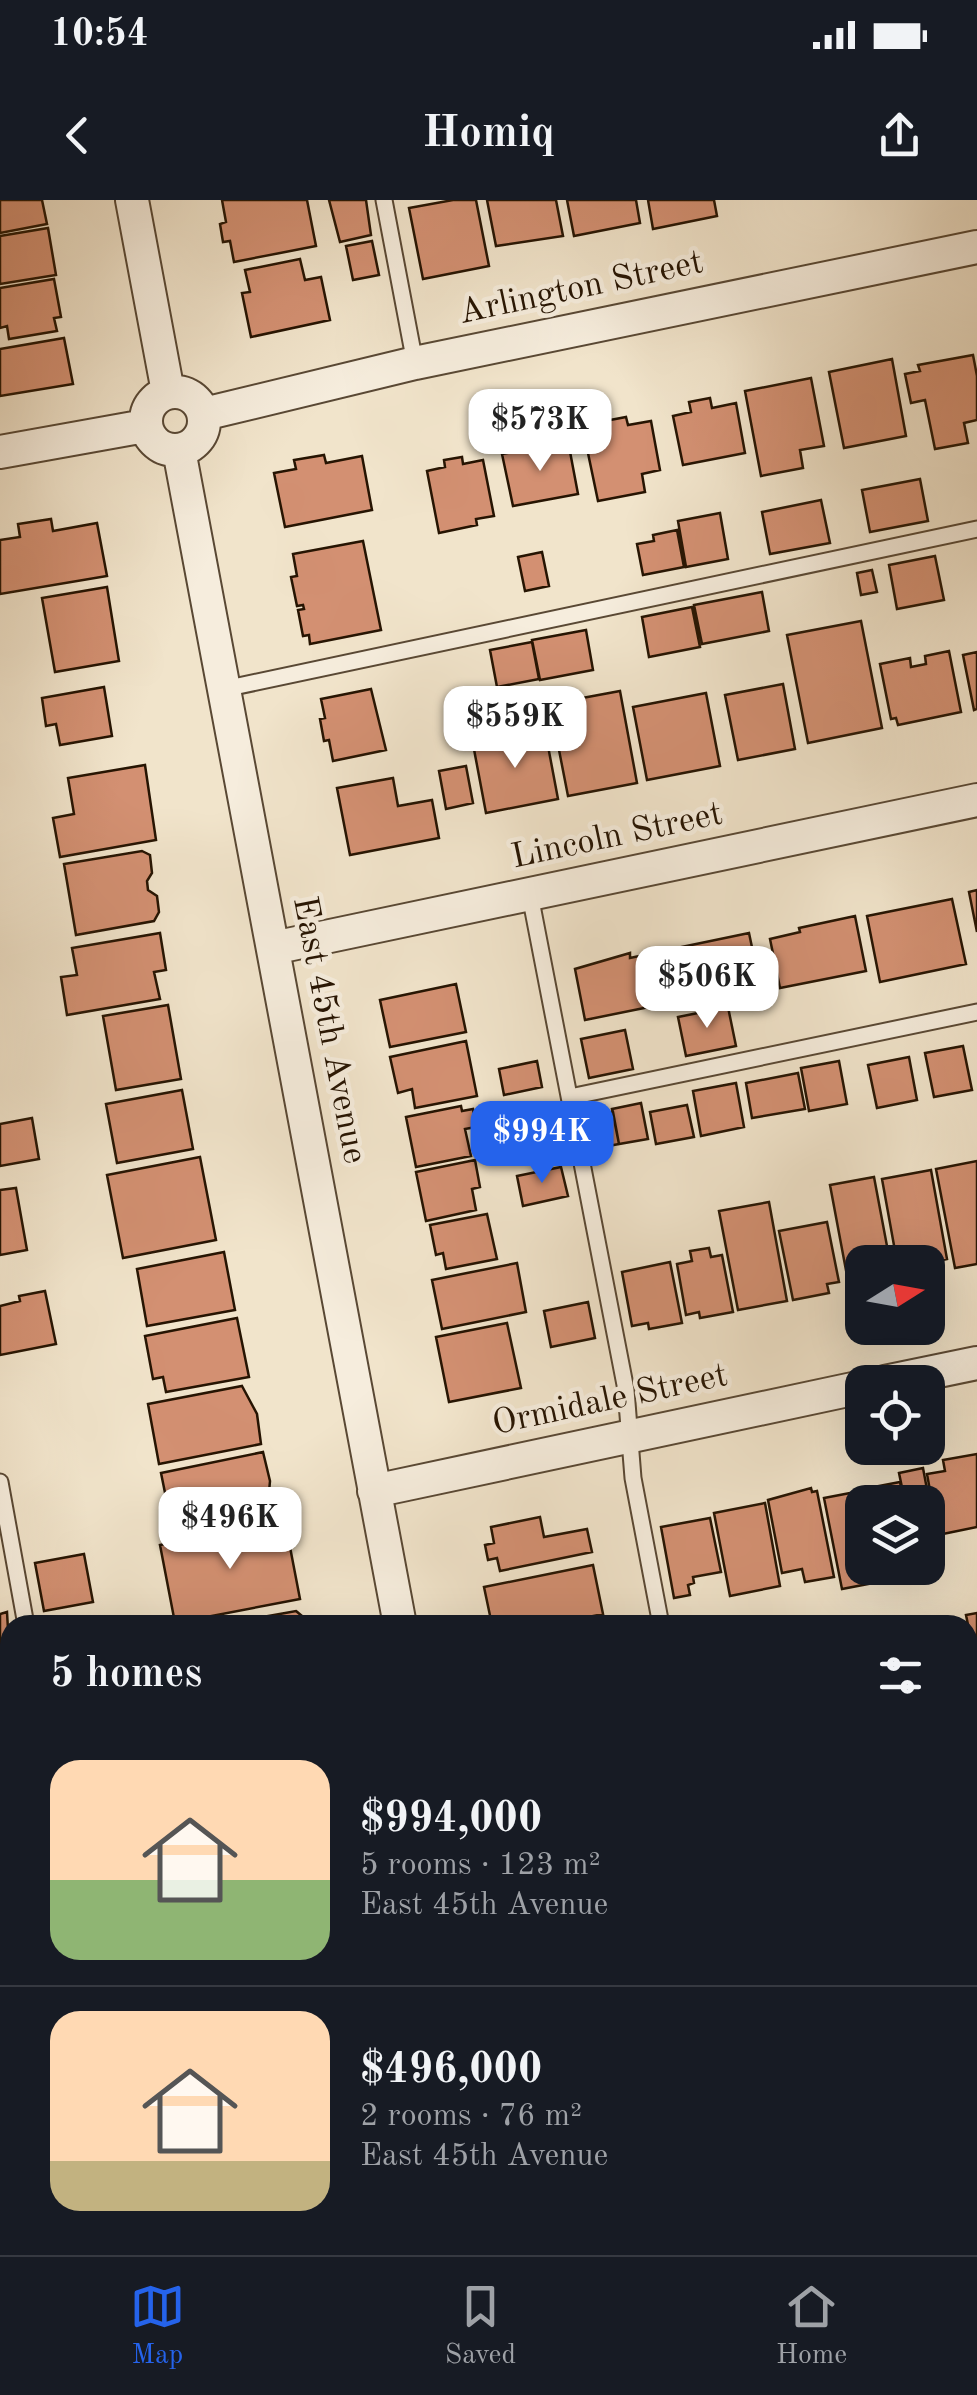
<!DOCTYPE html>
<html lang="en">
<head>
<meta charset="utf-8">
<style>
  body { margin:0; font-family:"Old Standard TT",serif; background:#20242c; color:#f1f3f6; height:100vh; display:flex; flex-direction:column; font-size:38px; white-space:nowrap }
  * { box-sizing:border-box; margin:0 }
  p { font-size:32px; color:#9ea1a6 }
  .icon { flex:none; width:55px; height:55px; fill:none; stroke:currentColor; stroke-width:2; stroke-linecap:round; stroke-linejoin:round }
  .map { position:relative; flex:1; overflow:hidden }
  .sheet { position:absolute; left:0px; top:1415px; width:978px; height:640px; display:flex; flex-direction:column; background:#171b24; border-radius:30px 30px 0 0; box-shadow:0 10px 40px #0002 }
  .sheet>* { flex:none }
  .needle { width:65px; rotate:79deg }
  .controls { position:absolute; left:845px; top:1045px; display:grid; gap:20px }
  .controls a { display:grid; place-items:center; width:100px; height:100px; border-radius:20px; background:#171b24; box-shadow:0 10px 40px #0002; font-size:50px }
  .price { position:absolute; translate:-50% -85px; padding:0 22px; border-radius:20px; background:#fff; color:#222; font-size:32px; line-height:65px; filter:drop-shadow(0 2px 5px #0008) }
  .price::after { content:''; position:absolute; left:50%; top:60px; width:30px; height:22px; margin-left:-15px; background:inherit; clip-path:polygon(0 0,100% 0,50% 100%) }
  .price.selected { background:#2563eb; color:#fff }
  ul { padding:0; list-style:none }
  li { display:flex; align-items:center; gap:30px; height:250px; padding:0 50px }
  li+li { border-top:2px solid #363941 }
  li span { display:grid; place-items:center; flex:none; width:280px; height:200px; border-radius:30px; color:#555 }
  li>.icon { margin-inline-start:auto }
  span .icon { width:120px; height:120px; fill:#fffc; stroke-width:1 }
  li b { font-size:42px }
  h2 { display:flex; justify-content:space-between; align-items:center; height:120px; padding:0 50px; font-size:42px }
  .status { display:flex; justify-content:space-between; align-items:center; height:70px; padding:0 50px; background:#171b24; direction:ltr }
  .status svg { height:28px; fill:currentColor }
  header { display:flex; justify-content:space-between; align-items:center; height:130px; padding:0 50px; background:#171b24; font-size:45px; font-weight:700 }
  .tab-bar { display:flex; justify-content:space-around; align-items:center; height:140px; border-top:2px solid #363941; background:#171b24; font-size:28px; color:#9ea1a6 }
  .tab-bar a { display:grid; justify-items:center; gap:5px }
  .tab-bar .selected { color:#2563eb }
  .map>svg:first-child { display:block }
  .green { fill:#bec395; stroke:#726c4c; stroke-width:2.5 }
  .building { fill:#d39072; stroke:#261402; stroke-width:2.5 }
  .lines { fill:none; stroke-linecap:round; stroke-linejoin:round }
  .service-casing { stroke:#594834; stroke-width:19 }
  .minor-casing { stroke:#594834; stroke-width:36 }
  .primary-casing { stroke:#261402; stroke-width:56 }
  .service { stroke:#f6eddd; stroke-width:15 }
  .minor { stroke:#f6eddd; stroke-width:32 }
  .primary { stroke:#e8c286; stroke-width:52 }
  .labels { text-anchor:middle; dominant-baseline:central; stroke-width:9; stroke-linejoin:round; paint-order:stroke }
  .street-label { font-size:35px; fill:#261402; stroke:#f6eddd }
</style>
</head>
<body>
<div class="status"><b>10:54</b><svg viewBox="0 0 49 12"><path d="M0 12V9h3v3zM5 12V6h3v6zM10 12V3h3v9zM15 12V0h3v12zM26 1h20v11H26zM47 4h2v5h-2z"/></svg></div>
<header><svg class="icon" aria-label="back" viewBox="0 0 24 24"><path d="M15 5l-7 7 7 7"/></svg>Homiq<svg class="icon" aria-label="share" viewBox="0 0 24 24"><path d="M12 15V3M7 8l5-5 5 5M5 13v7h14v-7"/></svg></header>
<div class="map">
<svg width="977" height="2055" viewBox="0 0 977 2055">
  <rect width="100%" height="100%" fill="#f1e4cb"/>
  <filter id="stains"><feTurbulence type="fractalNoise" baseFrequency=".002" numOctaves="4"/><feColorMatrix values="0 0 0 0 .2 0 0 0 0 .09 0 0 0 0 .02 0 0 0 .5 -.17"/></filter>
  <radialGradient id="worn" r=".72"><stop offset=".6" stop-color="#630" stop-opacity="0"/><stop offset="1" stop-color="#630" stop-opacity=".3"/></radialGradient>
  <path class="green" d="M977,1825V2055H0V2017L10,2015V2045H968V1827Z"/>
  <path class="building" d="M0,0H42L47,24L0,33Z
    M222,0H307L316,46L234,62L230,41L223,42L220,24L226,22Z
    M329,0H366L371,35L340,42Z
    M453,0H476L489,66L423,79L409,8Z
    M487,0H556L563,36L496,46Z
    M567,0H636L640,23L574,36Z
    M648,0H714L717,16L653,29Z
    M48,28L56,75L0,84V36Z
    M372,41L379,75L353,80L346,46Z
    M300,59L305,80L321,77L330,120L251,137L242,93L250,92L245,70Z
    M54,79L61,117L54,118L57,131L9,139L7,126L0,128V88Z
    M64,138L73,184L0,196V149Z
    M973,155L977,176V220L964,223L968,243L935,249L925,200L911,203L905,174L920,171L918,165Z
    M892,159L906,236L844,248L829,172Z
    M811,178L824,246L800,250L803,268L761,276L745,191Z
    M710,198L712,208L736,203L745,253L683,265L673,216L691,212L689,202Z
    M626,217L628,225L651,221L660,270L642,274L645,292L598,301L584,234L607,229L605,221Z
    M568,241L578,294L513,306L502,254Z
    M324,255L326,263L362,256L372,310L285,327L274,273L296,269L294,260Z
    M462,257L463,264L483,260L494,316L476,319L477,325L439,333L427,271L445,267L444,260Z
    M920,279L928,321L870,332L862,290Z
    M821,300L830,343L770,354L762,312Z
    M720,313L728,359L686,367L678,321Z
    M51,319L53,331L97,323L107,376L0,394V340L20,337L18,324Z
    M677,330L684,367L643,375L637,344L654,341L653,335Z
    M363,341L381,430L310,444L309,435L303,436L298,410L304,409L303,405L297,406L291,377L297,376L293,354Z
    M542,352L549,386L525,391L518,357Z
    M935,356L944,400L897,409L889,365Z
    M872,370L877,392L861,395L857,373Z
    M107,387L119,461L55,472L42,398Z
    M762,392L769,431L702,444L694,405Z
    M692,407L700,447L649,457L642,417Z
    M861,421L882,528L808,543L787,435Z
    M586,430L593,470L540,480L532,440Z
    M532,442L539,479L497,487L490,450Z
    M949,451L961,512L898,525L896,518L891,519L880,464L910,458L911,467L926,464L925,456Z
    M977,452V509L974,510L963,455Z
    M783,484L795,549L738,560L725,495Z
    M104,487L112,536L60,545L56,524L46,526L42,498Z
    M371,489L386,550L333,561L329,540L324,541L320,519L325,518L321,499Z
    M620,491L637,583L568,596L550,504Z
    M706,493L720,566L647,580L633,507Z
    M545,530L558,599L486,613L473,544Z
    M145,565L156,640L60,657L53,618L74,614L68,578Z
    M466,566L473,603L446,609L439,571Z
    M393,578L398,606L432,600L439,638L350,655L337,588Z
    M142,651L150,655L152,673L147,681L148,690L157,696L159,712L154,721L76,735L64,664Z
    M977,690V732L969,692Z
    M952,699L966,764L880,782L867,716Z
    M855,716L866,771L780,788L770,739L800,732L799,728Z
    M160,733L166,770L154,772L160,799L67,815L61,777L77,775L72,748Z
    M749,733L762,795L698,808L696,796L681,799L672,749Z
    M630,753V758L649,754L659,805L585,820L575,769Z
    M456,784L466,832L390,847L380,800Z
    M168,805L181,879L116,890L103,816Z
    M728,807L736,846L686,856L678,817Z
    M625,830L633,869L589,878L581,839Z
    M466,841L477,896L415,908L412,889L398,893L390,857Z
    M963,846L972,890L934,897L925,853Z
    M909,857L917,900L877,908L868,865Z
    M537,861L542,887L504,895L499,869Z
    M839,861L847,904L809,911L801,868Z
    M798,873L805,909L752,918L746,883Z
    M736,883L744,927L701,936L693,891Z
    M182,890L193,949L117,963L106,904Z
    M641,903L648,939L619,944L612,909Z
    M687,905L694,937L656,944L650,912Z
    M461,906L462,911L473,909L476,927L465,929L471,956L416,967L406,917Z
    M613,912L619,944L598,948L592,916Z
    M32,918L39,959L0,966V924Z
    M200,957L216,1040L123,1058L107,975Z
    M475,960L480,987L472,989L476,1010L426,1021L416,972Z
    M977,961V1064L955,1068L936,969Z
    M561,967L568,996L523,1006L517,976Z
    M931,970L947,1059L929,1063L931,1075L928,1076V1062H897L882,979Z
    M874,977L890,1062H862V1078L848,1081L830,985Z
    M16,988L27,1050L0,1055V990Z
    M769,1002L787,1101L738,1110L719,1011Z
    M487,1014L497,1059L446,1069L443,1053L436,1055L430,1025Z
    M827,1022L839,1082L827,1084L829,1093L793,1100L779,1031Z
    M709,1048L711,1057L722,1055L733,1112L700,1118L699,1112L686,1115L677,1064L692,1061L690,1051Z
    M224,1052L235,1110L147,1126L137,1069Z
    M670,1062L682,1123L649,1129L648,1123L632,1126L622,1072Z
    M517,1063L526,1112L442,1129L432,1080Z
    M45,1091L56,1144L0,1155V1106L20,1101L19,1096Z
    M588,1102L595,1138L551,1147L544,1111Z
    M237,1118L249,1177L166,1192L163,1177L153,1179L145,1136Z
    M507,1123L521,1188L449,1202L436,1137Z
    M242,1186L257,1214L261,1244L159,1264L148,1204Z
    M263,1252L270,1281L267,1314L173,1332L161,1273Z
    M977,1254V1327L938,1335L927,1274L945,1271L943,1260Z
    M923,1268L935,1332L928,1333V1302H905L899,1273Z
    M900,1282L904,1302H882L879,1286Z
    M811,1288L812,1292L817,1291L834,1377L805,1382L802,1369L782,1373L768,1300Z
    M871,1289L874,1302H862V1368H886L889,1380L842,1389L824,1298Z
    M765,1303L780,1386L730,1396L714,1313Z
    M540,1317L544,1337L587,1329L592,1352L500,1371L497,1358L488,1360L485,1345L494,1343L491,1327Z
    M710,1318L721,1372L693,1377L694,1383L688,1385L690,1395L674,1398L661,1327Z
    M285,1321L300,1399L175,1423L160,1345Z
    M84,1354L93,1402L44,1411L35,1363Z
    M593,1365L603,1414L550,1425H492L484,1387Z
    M296,1411L302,1416L304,1425H219Z
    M7,1412L10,1465L0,1467V1414Z
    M977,1413V1453L974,1454L966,1415Z
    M9,1499L10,1538L0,1540V1500Z
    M10,1570V1608L0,1610V1572Z
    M977,1599V1677L968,1679V1600Z
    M10,1613V1656L8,1657L0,1615Z
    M10,1718V1762L0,1764V1720Z
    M10,1820V1886L0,1888V1822Z"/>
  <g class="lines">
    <g class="service-casing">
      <path id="service" d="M384,0L415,163
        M224,489L977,329
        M530,695L626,1190L633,1278L661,1425
        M570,897L977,812
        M0,1282L26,1425
        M968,1474L977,1472
        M0,1700L10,1698"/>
    </g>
    <g class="minor-casing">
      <path id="minor" d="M132,0L168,192
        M146 221a29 29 0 1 1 58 0a29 29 0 1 1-58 0Z
        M204,214L415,163L977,47
        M179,250L400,1425
        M0,252L145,226
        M273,748L977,600
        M885,1182L977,1163
        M374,1291L862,1187"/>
    </g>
    <g class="primary-casing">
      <path id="primary" d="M968,1788L977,1786
        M0,1982L10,1980"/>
    </g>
    <use href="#service" class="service"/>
    <use href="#minor" class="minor"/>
    <use href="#primary" class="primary"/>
  </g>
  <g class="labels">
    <g class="street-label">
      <text transform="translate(581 88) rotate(-12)">Arlington Street</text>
      <text transform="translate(617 636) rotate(-12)">Lincoln Street</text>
      <text transform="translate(329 830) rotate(79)">East 45th Avenue</text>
      <text transform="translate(610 1200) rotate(-12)">Ormidale Street</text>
    </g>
  </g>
  <rect width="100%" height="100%" filter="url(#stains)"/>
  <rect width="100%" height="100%" fill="url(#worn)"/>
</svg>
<div class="controls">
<a><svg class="needle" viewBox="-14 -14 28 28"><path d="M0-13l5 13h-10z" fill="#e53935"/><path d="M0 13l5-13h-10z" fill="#9ea1a6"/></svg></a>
<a><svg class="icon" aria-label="locate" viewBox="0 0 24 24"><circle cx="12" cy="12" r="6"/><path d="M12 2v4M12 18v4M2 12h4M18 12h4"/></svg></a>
<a><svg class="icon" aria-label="layers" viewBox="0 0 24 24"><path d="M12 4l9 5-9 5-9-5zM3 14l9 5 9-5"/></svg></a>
</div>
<b class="price" style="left:540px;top:274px">$573K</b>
<b class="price" style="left:515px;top:571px">$559K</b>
<b class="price" style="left:707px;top:831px">$506K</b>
<b class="price selected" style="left:542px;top:986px">$994K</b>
<b class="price" style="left:230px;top:1372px">$496K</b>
<section class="sheet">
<h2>5 homes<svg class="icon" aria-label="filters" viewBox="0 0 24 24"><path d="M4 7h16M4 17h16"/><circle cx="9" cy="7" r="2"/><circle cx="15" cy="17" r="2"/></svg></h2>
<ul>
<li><span style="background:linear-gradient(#ffd9b3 60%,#8fb573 0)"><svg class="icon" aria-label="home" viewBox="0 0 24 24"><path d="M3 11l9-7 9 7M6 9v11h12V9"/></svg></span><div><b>$994,000</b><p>5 rooms · 123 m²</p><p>East 45th Avenue</p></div></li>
<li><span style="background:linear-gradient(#ffd9b3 75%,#c2b280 0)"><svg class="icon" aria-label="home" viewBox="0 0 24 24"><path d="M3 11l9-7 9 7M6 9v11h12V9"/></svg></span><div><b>$496,000</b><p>2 rooms · 76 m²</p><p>East 45th Avenue</p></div></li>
</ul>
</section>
</div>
<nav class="tab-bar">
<a class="selected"><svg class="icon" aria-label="map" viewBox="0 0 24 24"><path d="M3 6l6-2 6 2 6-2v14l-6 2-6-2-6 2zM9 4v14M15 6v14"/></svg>Map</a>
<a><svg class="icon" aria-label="saved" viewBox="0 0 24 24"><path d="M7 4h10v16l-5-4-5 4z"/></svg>Saved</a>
<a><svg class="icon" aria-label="home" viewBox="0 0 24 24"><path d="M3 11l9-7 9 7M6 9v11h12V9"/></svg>Home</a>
</nav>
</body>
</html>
